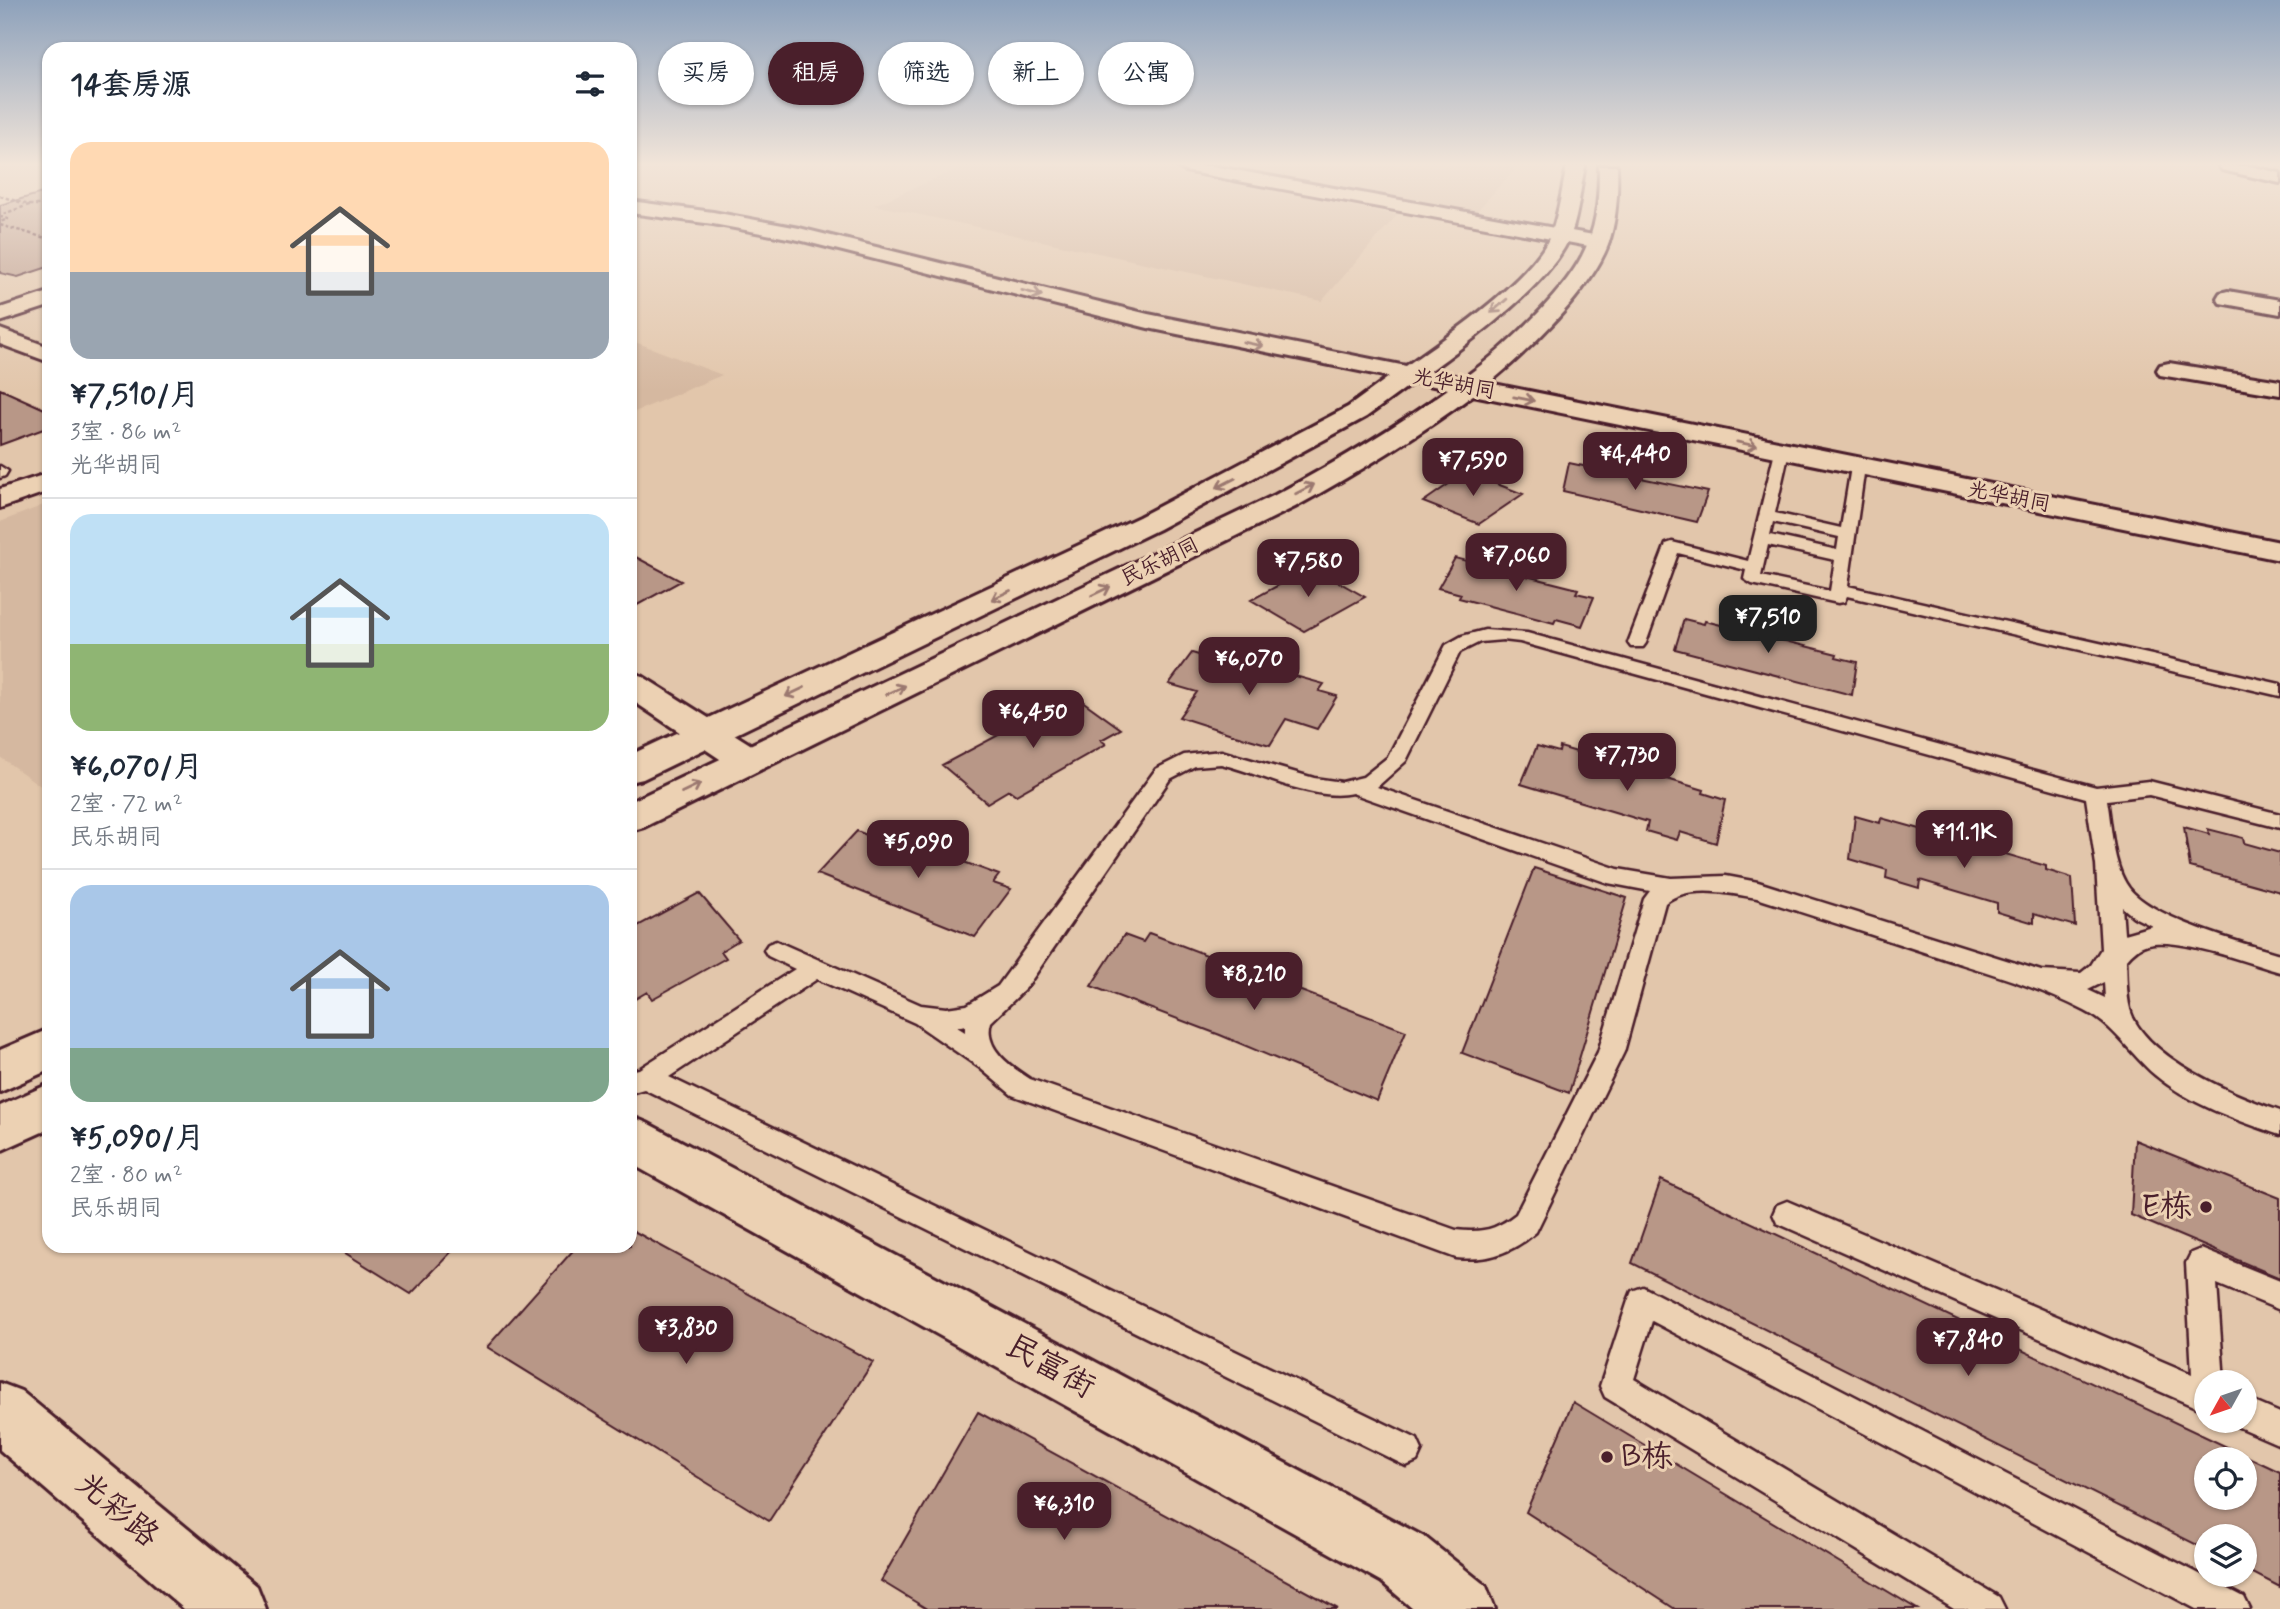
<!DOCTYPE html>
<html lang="zh">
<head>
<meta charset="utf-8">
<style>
  body { margin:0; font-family:Mynerve,"LXGW WenKai TC",sans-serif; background:#f6f6f7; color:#1f2937; height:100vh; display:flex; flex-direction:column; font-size:26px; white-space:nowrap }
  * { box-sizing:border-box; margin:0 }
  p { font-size:23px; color:#747a83 }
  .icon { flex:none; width:38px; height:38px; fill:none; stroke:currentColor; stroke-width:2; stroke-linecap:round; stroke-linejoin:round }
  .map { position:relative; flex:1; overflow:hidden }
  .side { position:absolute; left:42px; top:42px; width:595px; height:1211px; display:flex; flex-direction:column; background:#fff; border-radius:21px; box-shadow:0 2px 5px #0004 }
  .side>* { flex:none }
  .hud { position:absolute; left:658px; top:42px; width:665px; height:63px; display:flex; gap:14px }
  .needle { width:46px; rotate:230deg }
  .fabs { position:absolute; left:2194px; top:1370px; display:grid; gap:14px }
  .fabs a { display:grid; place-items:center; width:63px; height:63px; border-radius:50%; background:#fff; box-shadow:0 2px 5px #0004; font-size:35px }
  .price { position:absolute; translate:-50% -60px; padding:0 16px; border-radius:14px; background:#4a1f2b; color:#fff; font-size:23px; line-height:46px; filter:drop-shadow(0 2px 4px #0008) }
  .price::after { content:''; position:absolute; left:50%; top:42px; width:21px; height:16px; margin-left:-10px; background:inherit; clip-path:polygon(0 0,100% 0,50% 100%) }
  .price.current { background:#222; color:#fff }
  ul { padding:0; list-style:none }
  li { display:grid; align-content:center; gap:14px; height:371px; padding:0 28px }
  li+li { border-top:2px solid #e0e1e3 }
  li span { display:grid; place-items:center; height:217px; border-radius:21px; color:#555 }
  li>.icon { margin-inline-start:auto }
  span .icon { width:126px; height:126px; fill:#fffc; stroke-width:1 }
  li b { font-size:30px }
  h2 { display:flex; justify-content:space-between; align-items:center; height:84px; padding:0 28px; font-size:30px }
  .pill { padding:0 24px; border-radius:32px; background:#fff; box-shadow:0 2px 5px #0004; font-size:24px; line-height:63px }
  .pill.current { background:#4a1f2b; color:#fff }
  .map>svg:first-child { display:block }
  .built { fill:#d5b8a0 }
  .building { fill:#b89787; stroke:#4a1f2b; stroke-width:2; fill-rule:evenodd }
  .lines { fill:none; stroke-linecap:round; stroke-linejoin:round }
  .lane-casing { stroke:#4a1f2b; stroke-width:5 }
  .street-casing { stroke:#4a1f2b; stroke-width:6 }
  .secondary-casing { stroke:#4a1f2b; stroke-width:6 }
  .path { stroke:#4a1f2b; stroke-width:2.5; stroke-dasharray:3.5 2.5; stroke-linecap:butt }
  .lane { fill:#ecd1b3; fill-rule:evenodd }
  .street { fill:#ecd1b3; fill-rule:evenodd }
  .secondary { fill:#ecd1b3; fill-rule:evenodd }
  .oneway { stroke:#9b786f }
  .poi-dot { fill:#4a1f2b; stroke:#ecd1b3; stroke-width:2.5 }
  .labels { text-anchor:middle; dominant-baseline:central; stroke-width:6; stroke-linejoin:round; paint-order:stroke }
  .far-street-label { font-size:21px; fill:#4a1f2b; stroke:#ecd1b3 }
  .near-poi-label { font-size:32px; fill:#4a1f2b; stroke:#ecd1b3; text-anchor:end }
  .near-street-label { font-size:32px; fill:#4a1f2b; stroke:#ecd1b3 }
</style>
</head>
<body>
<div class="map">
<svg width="2280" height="1609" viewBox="0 0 2280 1609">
  <rect width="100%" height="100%" fill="#e2c6ab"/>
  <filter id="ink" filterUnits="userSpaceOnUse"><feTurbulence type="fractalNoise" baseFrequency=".0143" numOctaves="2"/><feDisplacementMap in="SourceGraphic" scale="14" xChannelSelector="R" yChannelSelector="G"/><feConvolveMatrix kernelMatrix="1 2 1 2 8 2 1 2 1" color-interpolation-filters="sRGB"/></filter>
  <g filter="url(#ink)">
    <path class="built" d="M965,166H1158L1397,215L1322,301L874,205Z
      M1211,166H1518L1474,214Z
      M630,340L722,375L630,414Z
      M49,503V792L0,757V522Z"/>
    <path class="building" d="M49,191L48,267L18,277L0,273V205Z
      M0,389L49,411V427L0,445Z
      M1569,463L1708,492L1697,522L1563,491Z
      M1466,472L1523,494L1479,524L1423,502Z
      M630,554L681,581L630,609Z
      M1455,558L1578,589L1576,593L1594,597L1582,626L1556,619L1554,623L1459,598L1461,594L1438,588Z
      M1312,567L1365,597L1304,631L1251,600Z
      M1684,619L1704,624L1705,621L1837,654L1836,657L1857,662L1852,695L1675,649Z
      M1192,653L1209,658L1213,653L1324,684L1319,691L1337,696L1317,729L1286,719L1270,745L1235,735L1179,717L1197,692L1169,684Z
      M1074,695L1121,729L1101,740L1106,744L1016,795L1009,790L987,803L942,765Z
      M1537,746L1559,752L1560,747L1610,762L1704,790L1703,793L1725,800L1716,843L1680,832L1677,840L1646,831L1648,822L1521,784Z
      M1855,816L1880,823L1881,818L1938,834L2046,866V870L2072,878L2075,926L2034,914V923L1997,912V903L1920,880L1919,888L1886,878L1887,870L1850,859Z
      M2184,827L2209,834L2208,829L2243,838L2244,843L2280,853V892L2190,867Z
      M857,831L874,838L880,831L999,875L993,883L1011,889L975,937L817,874Z
      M1534,868L1627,898L1569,1093L1462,1053Z
      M699,893L739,940L721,951L726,958L652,999L647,992L630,1002V930Z
      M1149,933L1406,1031L1377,1101L1220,1035L1091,986L1124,935L1143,942Z
      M2135,1140L2280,1198V1278L2131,1215Z
      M1661,1180L2280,1472V1587L2245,1569V1536H2207V1550L1632,1263ZM2207,1460H2245V1498H2207Z
      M630,1229L873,1362L769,1521L487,1347L577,1246H630Z
      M334,1246H457L411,1294Z
      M1573,1402L1917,1609H1675L1526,1512Z
      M978,1412L1338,1609H927L881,1581Z"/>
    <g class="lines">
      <g class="lane-casing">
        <path id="lane" d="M1782,447L1789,451L1775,513L1841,528L1851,467L1858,463L1865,467L1848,586L2280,684V696L1847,596L1844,602L1838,603L1752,584L1744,579L1746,570L1678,553L1646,643L1643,647H1631L1628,643L1666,544L1672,542L1748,561L1775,451ZM1773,522L1839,537L1837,550L1770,535ZM1768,545L1835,560L1830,591L1761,576Z
          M0,466L8,471L5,476L0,478Z
          M1485,630L1527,633L2096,787L2149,781L2280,814V828L2149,795L2107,800C2112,827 2112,865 2129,888C2153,919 2242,943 2280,954V972C2247,963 2180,937 2148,944C2139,946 2132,953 2126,960C2127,975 2126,994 2130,1009C2142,1057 2238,1097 2280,1111V1135C2237,1120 2191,1105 2155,1075C2131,1055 2114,1025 2085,1011C2041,988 1993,974 1945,959C1882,938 1820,918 1757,898C1729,893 1688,884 1665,903L1624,1052L1536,1232C1512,1253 1488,1261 1456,1258L1012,1095L980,1068L915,1023L817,979L669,1077L1417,1439L1422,1450L1417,1461L1406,1466L644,1089L630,1093V1071L639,1069L795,969L768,956L764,950L768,944L776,941L921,1005L946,1008L967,1005L998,986L1156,769L1184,755L1221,751L1314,778L1342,782L1363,777L1388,757L1446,645L1462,636ZM1503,640L1520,642L2086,798L2096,865L2101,949L2091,965L2081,973L2041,971L1758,882L1726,876L1671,878L1618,869L1377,787L1406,761L1460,652L1480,642ZM1221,764C1259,773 1314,802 1352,793L1608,883L1650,891L1644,899L1598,1052L1516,1214C1496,1230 1482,1233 1456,1230L1030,1079C1011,1067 983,1048 991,1022L1026,988L1170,779L1195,766ZM2122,907L2134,917L2152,926L2124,934ZM2104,982L2105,998L2088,990ZM965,1025V1032L957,1027Z
          M1787,1201L2192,1374L2186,1263L2191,1253L2201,1249L2280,1281V1310L2217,1284L2224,1382H2207V1412L1777,1223L1773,1214L1777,1205Z
          M1643,1287L2244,1597L2250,1609H2196L1652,1321L1634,1379L1999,1597L2005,1609H1954L1605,1397L1600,1386L1628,1301L1632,1291Z
          M2245,1398L2280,1413V1445L2234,1425L2232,1421H2245Z"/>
      </g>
      <g class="street-casing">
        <path id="street" d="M1176,166H1213L1599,236L1606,238L1609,242L1606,246L1599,248L1185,171Z
          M2219,166H2250L2280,173V183L2222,170Z
          M2228,291L2280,300V314L2220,303L2217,298L2220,293Z
          M0,329L49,347V362L0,344Z
          M2169,363L2280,381V395L2160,375L2157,370L2160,365Z
          M49,473V491L0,508V489Z
          M630,672L642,676L761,751L767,760L761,769L748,772L735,769L630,699Z
          M630,1116L647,1123L1426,1538L1486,1586L1495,1609H1413L1382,1582L630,1163Z"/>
      </g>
      <g class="secondary-casing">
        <path id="secondary" d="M1567,166H1585C1580,188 1579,213 1571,234C1553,282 1471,341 1430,371L1464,378C1503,350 1570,289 1587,245C1598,220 1599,193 1599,166H1617C1618,192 1617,220 1608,245C1590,292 1528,351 1489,383L2280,542V560L1473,395C1417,437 1357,473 1295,507L644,827L630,831V802L1275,495C1335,463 1393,429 1448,389L1414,382L1366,417L1159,529L643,779L630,782V755L1139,517L1348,407L1389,377L1148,328L799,240L713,224L630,213V201L713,212L799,228L1148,314L1406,366C1445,338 1534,278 1551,234C1559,213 1562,188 1567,166Z
          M49,292V306L0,322V308Z
          M49,1029V1070L0,1092V1050Z
          M49,1084V1129L0,1151V1106Z
          M0,1383L21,1391L257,1586L266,1609H184L0,1450Z"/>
      </g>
      <path class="path" d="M0,196L29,205L3,214L1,217L8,219L0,222
        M29,205H49
        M0,225L49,239"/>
      <use href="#lane" class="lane"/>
      <use href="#street" class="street"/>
      <use href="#secondary" class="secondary"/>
    </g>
    <defs><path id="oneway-shaft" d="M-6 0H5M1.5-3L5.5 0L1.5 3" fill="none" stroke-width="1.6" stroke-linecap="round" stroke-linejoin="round" transform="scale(1.75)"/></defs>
    <g class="oneway">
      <use href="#oneway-shaft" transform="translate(1032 293) rotate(14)"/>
      <use href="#oneway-shaft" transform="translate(1499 306) rotate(139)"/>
      <use href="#oneway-shaft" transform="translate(1253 344) rotate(12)"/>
      <use href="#oneway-shaft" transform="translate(1524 399) rotate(11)"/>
      <use href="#oneway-shaft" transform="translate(1747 444) rotate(12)"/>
      <use href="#oneway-shaft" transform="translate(1226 483) rotate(153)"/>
      <use href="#oneway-shaft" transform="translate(1305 489) rotate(-27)"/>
      <use href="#oneway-shaft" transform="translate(1101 591) rotate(-26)"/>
      <use href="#oneway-shaft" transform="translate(1001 595) rotate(155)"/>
      <use href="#oneway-shaft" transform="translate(896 690) rotate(-25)"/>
      <use href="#oneway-shaft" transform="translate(795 692) rotate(155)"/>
      <use href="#oneway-shaft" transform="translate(691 788) rotate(-26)"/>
    </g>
  </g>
  <linearGradient id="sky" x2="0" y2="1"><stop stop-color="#8da1bb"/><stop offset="0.42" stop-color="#f2e5d9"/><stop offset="1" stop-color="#f2e5d9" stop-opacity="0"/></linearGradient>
  <rect width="2280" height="391" fill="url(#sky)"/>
  <g class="poi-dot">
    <circle cx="2206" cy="1207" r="7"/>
    <circle cx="1607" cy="1457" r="7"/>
  </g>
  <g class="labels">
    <g class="far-street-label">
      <text transform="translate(1454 384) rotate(11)">光华胡同</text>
      <text transform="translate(2009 497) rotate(11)">光华胡同</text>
      <text transform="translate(1160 562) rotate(-26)">民乐胡同</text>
    </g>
    <g class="near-poi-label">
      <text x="2192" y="1207">E栋</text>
      <text x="1621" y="1457" text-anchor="start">B栋</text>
    </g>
    <g class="near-street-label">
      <text transform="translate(1050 1367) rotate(29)">民富街</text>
      <text transform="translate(117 1510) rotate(40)">光彩路</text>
    </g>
  </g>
</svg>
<div class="fabs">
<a><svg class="needle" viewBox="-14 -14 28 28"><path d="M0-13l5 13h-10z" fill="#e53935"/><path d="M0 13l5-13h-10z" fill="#747a83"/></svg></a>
<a><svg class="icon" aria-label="locate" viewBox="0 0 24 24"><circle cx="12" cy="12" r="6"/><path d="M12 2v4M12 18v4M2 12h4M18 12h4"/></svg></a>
<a><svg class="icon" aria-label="layers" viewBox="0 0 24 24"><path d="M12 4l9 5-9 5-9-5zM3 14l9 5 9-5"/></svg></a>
</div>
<b class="price" style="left:1635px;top:492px">¥4,440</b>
<b class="price" style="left:1473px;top:498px">¥7,590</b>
<b class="price" style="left:1516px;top:593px">¥7,060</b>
<b class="price" style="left:1308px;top:599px">¥7,580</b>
<b class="price current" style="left:1768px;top:655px">¥7,510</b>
<b class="price" style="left:1249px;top:697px">¥6,070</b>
<b class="price" style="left:1033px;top:750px">¥6,450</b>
<b class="price" style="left:1627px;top:793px">¥7,730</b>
<b class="price" style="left:1964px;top:870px">¥11.1K</b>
<b class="price" style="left:918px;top:880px">¥5,090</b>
<b class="price" style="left:1254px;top:1012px">¥8,210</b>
<b class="price" style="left:686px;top:1366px">¥3,830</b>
<b class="price" style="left:1968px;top:1378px">¥7,840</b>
<b class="price" style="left:1064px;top:1542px">¥6,310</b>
<div class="hud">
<a class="pill">买房</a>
<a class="pill current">租房</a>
<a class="pill">筛选</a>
<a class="pill">新上</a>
<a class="pill">公寓</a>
</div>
<section class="side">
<h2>14套房源<svg class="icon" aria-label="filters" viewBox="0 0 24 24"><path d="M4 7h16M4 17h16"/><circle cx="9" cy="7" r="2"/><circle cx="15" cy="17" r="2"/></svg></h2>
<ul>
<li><span style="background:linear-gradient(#ffd9b3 60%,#9aa5b1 0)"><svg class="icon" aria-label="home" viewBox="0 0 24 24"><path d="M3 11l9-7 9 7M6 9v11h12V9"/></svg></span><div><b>¥7,510/月</b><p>3室 · 86 m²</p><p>光华胡同</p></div></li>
<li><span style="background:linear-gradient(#bfe0f5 60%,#8fb573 0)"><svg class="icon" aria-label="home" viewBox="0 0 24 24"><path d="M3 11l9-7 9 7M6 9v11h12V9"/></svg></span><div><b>¥6,070/月</b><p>2室 · 72 m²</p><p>民乐胡同</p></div></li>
<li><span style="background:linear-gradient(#a9c7e8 75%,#7fa58c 0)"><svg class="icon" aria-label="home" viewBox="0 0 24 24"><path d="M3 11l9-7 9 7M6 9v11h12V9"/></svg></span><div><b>¥5,090/月</b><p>2室 · 80 m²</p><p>民乐胡同</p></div></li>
</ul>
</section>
</div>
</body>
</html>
